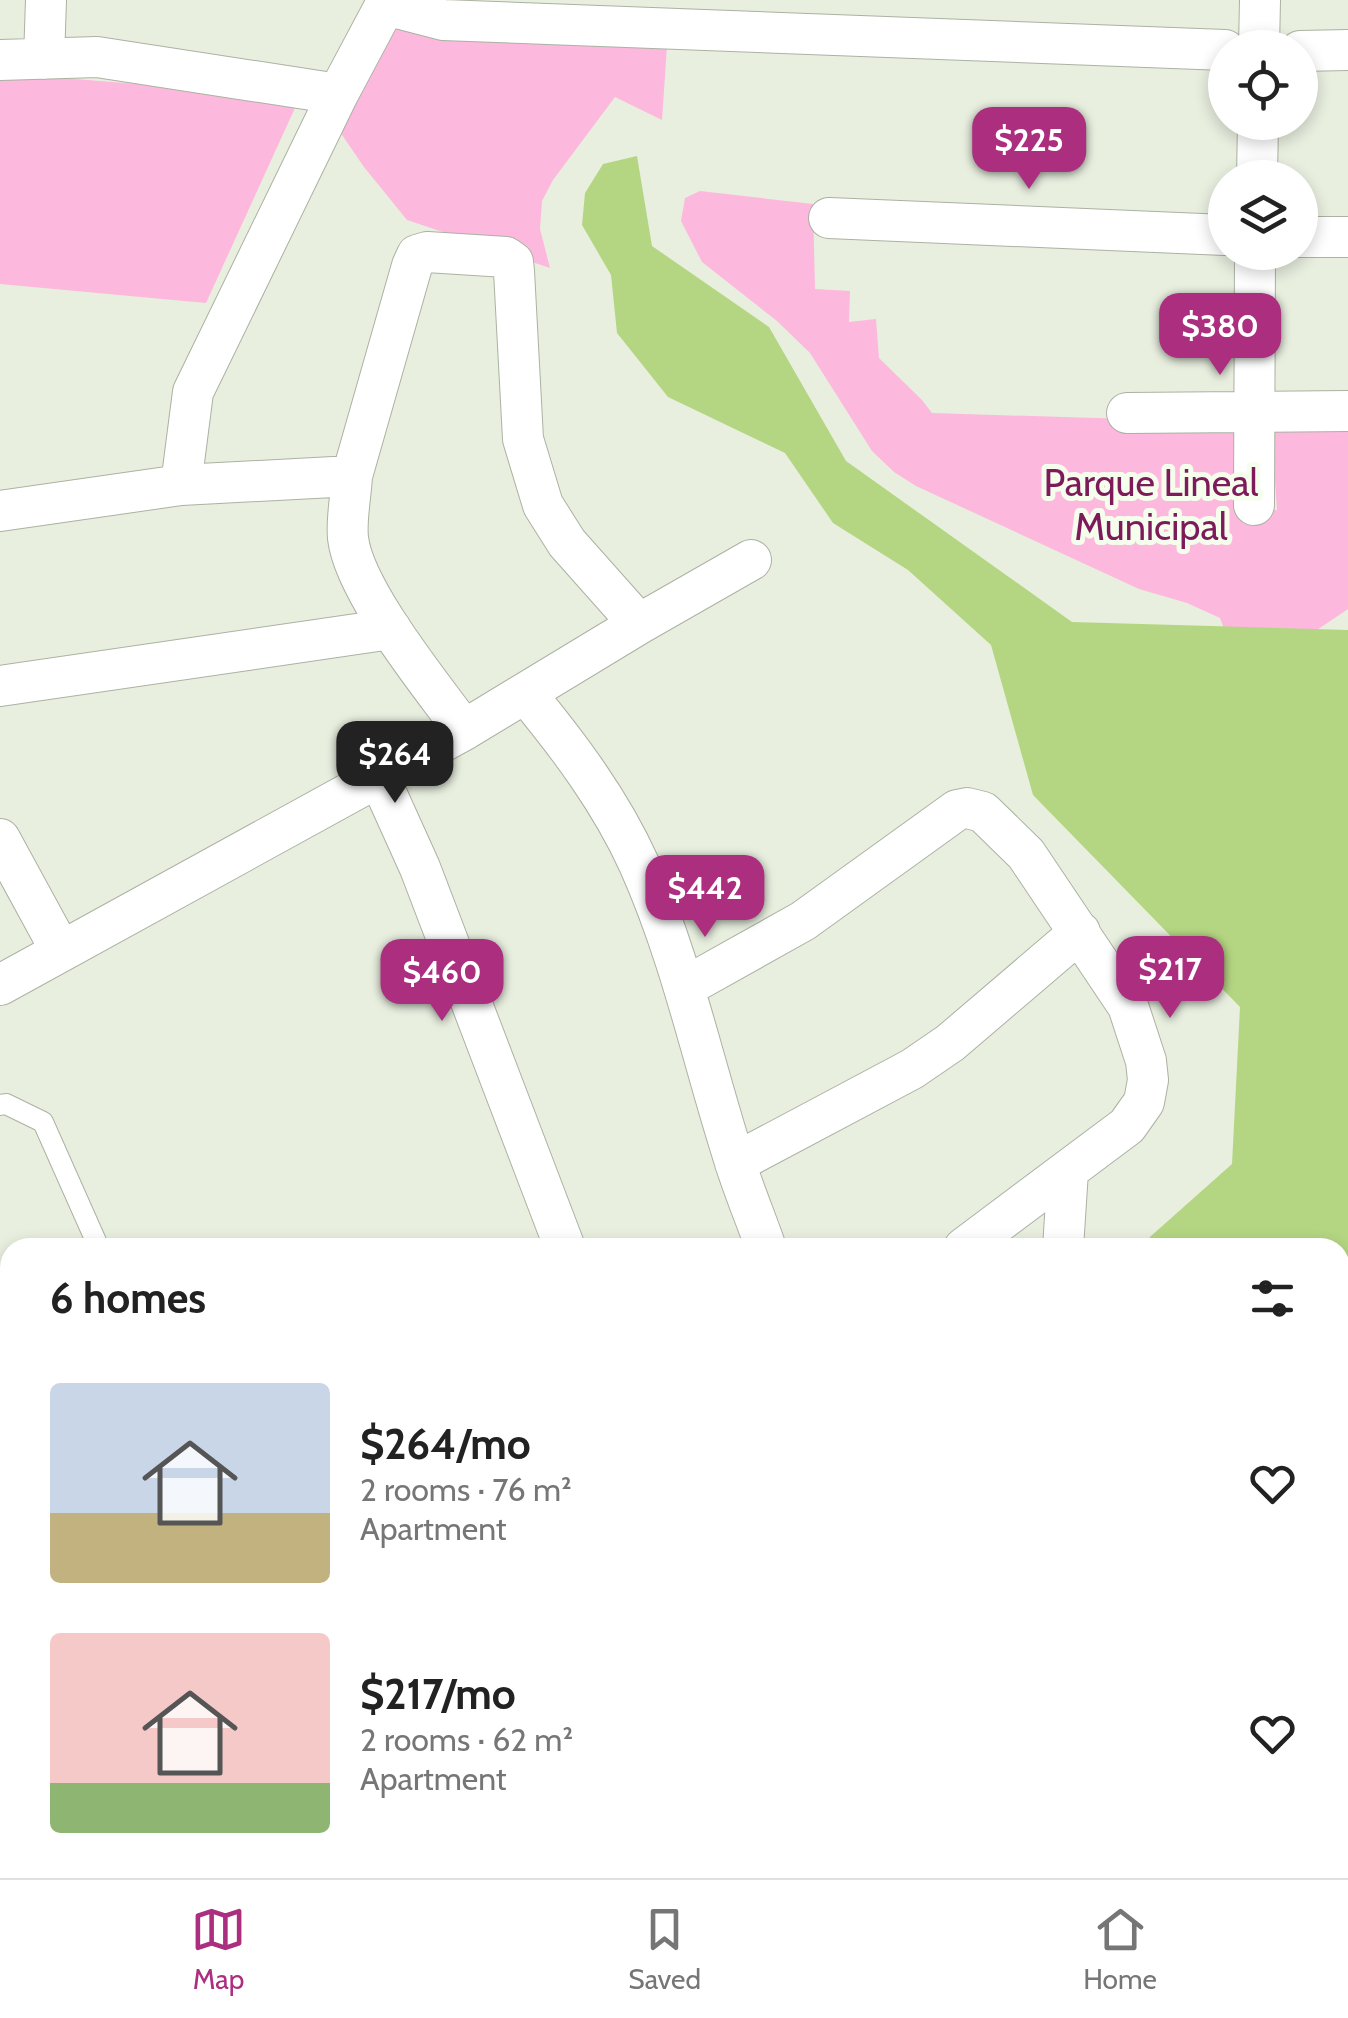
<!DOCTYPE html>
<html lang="en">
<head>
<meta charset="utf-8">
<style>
  body { margin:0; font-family:Cabin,sans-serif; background:#f6f6f6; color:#222; height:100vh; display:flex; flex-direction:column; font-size:38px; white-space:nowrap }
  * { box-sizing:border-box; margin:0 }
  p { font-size:32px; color:#767676 }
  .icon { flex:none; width:55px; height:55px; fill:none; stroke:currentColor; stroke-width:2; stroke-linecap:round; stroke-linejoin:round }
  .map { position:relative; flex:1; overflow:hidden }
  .details { position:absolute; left:0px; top:1238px; width:1350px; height:642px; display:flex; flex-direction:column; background:#fff; border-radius:30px 30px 0 0; box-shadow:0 5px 15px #0003 }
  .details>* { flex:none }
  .tools { position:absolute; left:1208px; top:30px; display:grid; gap:20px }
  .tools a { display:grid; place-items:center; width:110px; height:110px; border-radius:50%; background:#fff; box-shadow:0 5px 15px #0003; font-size:50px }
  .price { position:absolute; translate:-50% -85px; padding:0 22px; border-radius:20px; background:#ab2e7f; color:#fff; font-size:32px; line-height:65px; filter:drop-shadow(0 2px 5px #0008) }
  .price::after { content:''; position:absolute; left:50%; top:60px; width:30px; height:22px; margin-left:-15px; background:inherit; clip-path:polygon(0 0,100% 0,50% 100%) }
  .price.on { background:#222; color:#fff }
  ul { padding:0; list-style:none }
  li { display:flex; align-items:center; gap:30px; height:250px; padding:0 50px }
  li span { display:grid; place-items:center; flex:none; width:280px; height:200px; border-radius:10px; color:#555 }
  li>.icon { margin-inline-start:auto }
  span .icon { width:120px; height:120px; fill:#fffc; stroke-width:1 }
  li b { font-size:42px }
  h2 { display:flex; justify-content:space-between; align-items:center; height:120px; padding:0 50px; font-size:42px }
  .tab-bar { display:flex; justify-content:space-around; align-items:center; height:140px; border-top:2px solid #e0e0e0; background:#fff; font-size:28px; color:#767676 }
  .tab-bar a { display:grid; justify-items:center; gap:5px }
  .tab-bar .on { color:#ab2e7f }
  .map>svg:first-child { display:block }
  .green { fill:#fdb8dd }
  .water { fill:#b4d682 }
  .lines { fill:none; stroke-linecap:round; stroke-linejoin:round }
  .service-casing { stroke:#abb2a3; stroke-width:22 }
  .minor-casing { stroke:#abb2a3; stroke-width:42 }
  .service { stroke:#fff; stroke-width:20 }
  .minor { stroke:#fff; stroke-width:40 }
  .labels { text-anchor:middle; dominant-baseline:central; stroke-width:10; stroke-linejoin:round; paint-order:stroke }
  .park-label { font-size:38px; fill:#7c1a5a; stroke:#f5fded }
</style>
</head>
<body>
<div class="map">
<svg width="1348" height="1878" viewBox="0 0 1348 1878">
  <rect width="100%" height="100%" fill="#e8efdf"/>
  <path class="green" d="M398,23L667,46L662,120L615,97L553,180L542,201L540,229L550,268L407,220L364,167L338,129Z
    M0,73L300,97L206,303L0,284Z
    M700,191L813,204L815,289L850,291L849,322L876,319L879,358L922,400L932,413L1226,422L1235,429L1237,507L1277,510L1272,436L1277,428L1348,419V609L1308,636L1226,634L1220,618L1187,603L1139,589L916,486L894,472L872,451L810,353L777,321L702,262L681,221L685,198Z"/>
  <path class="water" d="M637,156L652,246L769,327L846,461L1072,622L1348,630V1677L1340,1683V1248L1141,1247L1151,1236L1232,1164L1240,1007L1033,795L991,645L908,570L833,523L785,453L668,397L617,333L611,275L582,225L585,193L603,164Z"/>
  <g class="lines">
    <g class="service-casing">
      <path id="service" d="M0,1105L6,1104L43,1122L99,1248"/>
    </g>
    <g class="minor-casing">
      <path id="minor" d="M385,5L443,20L1225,50
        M1259,48L1260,0
        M1300,51L1348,50
        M44,59L46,0
        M0,60L97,57L338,94
        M1257,178L1258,122
        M829,218L1225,235
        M1300,237H1348
        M1127,413L1348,411
        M352,476L412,266L417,255L427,252L506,257L513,262L514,271L523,439L543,505L567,543L639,624
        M181,485L193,392L338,94L388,0
        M1254,505L1255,252
        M0,511L181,485L352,476C351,496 346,519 348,538C354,591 431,685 464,730
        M0,686L391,629
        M526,694C569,746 611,802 639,864C682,960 703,1063 735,1162C744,1191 756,1219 766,1248
        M378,775L420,868L565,1248
        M0,839L61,951
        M0,985L464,730L639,624L751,560
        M685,987L803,921L957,810L967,808L983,812L1026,854L1128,1006L1146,1061L1148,1080L1144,1102L1127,1126L964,1248
        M735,1163L912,1069L950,1043L1080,932
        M1063,1248L1068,1171
        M1340,1827L1348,1820
        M815,1870L819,1878
        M1275,1878L1285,1870"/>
    </g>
    <use href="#service" class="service"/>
    <use href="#minor" class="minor"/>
  </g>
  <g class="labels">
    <g class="park-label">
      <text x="1151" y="482">Parque Lineal<tspan x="1151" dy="44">Municipal</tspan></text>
    </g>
  </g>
</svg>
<div class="tools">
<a><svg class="icon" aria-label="locate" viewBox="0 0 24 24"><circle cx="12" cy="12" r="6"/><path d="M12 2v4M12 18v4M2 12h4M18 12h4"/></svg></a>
<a><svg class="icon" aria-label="layers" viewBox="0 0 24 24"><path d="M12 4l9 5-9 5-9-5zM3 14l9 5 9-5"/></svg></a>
</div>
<b class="price" style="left:1029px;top:192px">$225</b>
<b class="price" style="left:1220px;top:378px">$380</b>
<b class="price on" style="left:395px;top:806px">$264</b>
<b class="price" style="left:705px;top:940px">$442</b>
<b class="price" style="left:1170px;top:1021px">$217</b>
<b class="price" style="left:442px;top:1024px">$460</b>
<section class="details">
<h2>6 homes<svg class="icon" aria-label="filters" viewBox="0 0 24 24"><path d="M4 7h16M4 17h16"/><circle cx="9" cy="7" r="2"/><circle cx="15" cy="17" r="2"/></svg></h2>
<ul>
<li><span style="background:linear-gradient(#c9d6e8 65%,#c2b280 0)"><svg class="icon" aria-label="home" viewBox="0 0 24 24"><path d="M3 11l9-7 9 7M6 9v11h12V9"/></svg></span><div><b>$264/mo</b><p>2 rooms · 76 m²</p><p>Apartment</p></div><svg class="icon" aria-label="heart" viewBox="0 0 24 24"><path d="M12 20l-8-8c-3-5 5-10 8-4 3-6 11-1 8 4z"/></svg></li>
<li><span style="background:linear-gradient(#f6c9c9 75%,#8fb573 0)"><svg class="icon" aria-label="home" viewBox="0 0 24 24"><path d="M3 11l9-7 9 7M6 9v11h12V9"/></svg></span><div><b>$217/mo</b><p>2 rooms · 62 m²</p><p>Apartment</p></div><svg class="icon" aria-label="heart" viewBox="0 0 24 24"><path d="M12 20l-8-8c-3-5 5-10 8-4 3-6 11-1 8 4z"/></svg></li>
</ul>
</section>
</div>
<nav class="tab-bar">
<a class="on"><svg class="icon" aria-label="map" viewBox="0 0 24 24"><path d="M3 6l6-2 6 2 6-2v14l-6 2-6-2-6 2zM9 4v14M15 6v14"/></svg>Map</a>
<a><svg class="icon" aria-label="saved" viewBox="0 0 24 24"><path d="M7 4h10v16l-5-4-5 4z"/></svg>Saved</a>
<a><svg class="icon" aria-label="home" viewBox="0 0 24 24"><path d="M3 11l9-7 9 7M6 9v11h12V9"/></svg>Home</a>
</nav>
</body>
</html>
